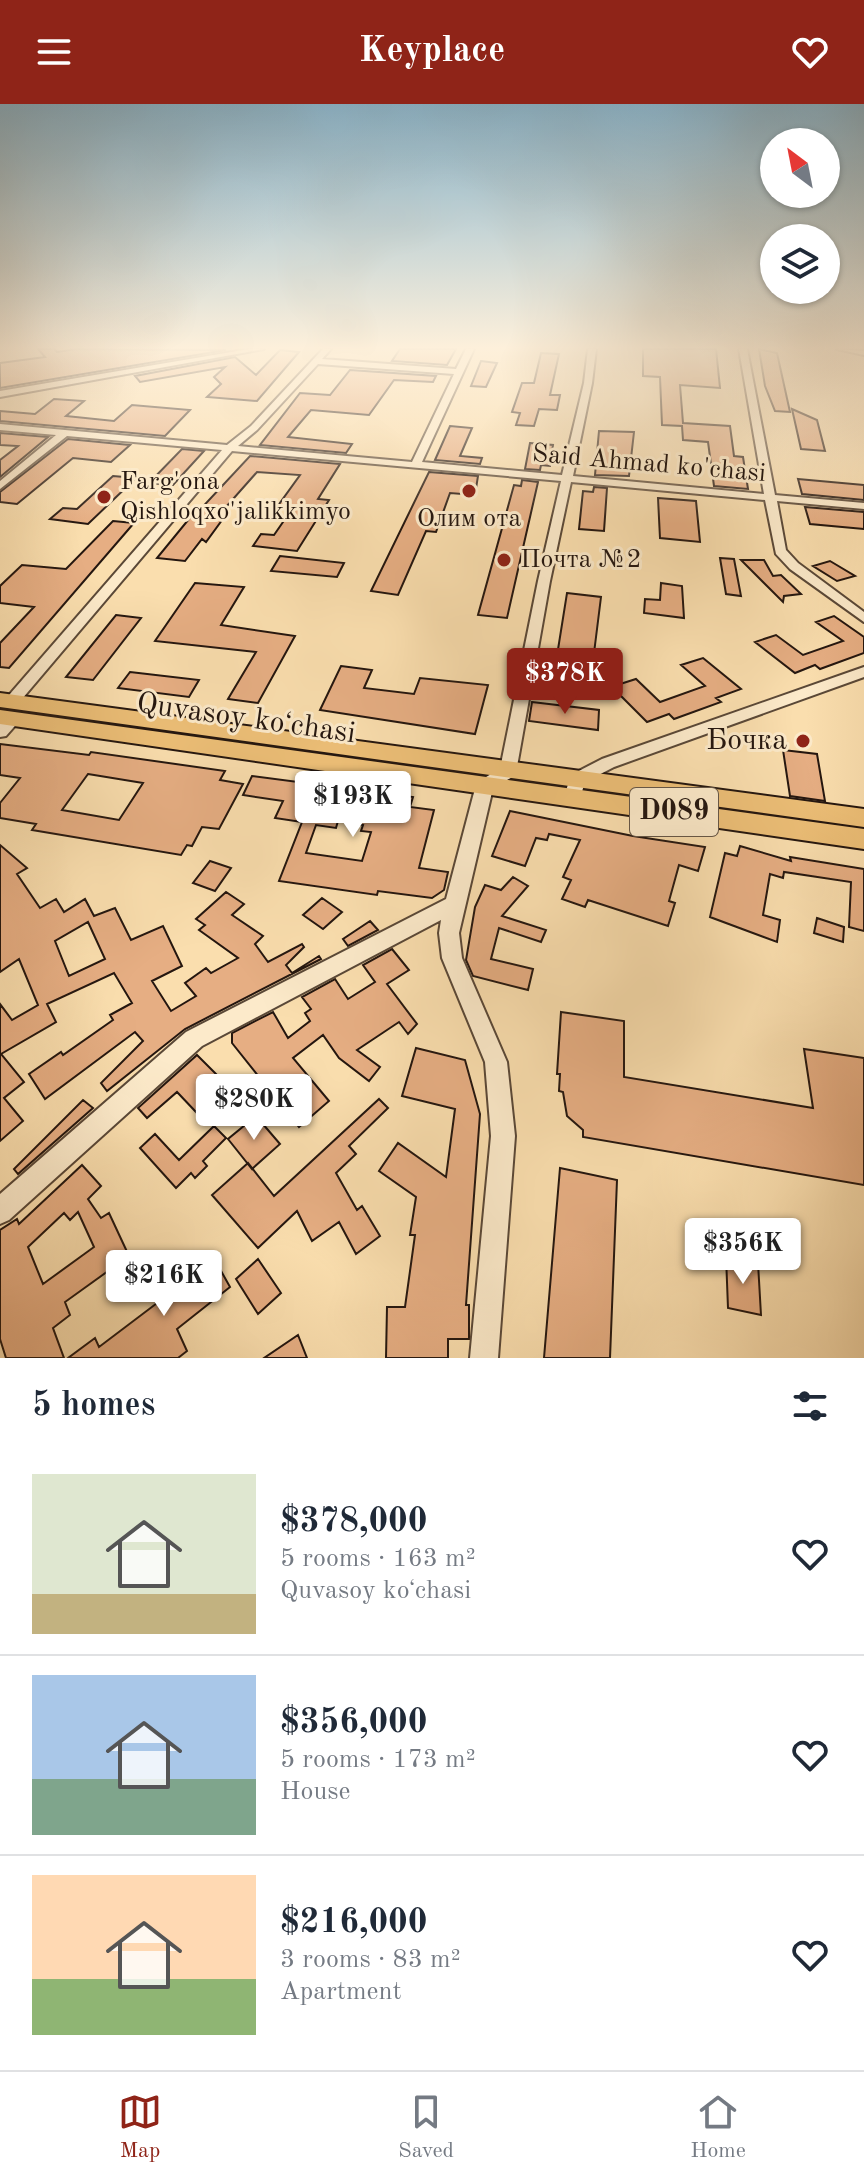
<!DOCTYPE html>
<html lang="en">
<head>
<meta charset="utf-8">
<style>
  body { margin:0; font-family:"Old Standard TT",serif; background:#f2f2f3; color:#1f2937; height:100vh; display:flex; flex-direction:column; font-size:30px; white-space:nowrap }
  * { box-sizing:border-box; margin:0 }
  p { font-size:26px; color:#747a83 }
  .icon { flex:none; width:44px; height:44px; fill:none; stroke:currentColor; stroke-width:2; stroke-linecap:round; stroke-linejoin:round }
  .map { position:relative; height:1254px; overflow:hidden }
  .sheet { display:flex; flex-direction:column; background:#fff; flex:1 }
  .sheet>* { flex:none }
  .needle { width:52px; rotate:328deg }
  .controls { position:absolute; left:760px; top:24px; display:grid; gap:16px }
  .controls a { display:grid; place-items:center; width:80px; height:80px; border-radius:50%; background:#fff; box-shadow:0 2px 6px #0004; font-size:40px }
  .price { position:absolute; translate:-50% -68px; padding:0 18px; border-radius:8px; background:#fff; color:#222; font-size:26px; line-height:52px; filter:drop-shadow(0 2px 4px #0008) }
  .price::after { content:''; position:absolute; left:50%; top:48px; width:24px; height:18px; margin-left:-12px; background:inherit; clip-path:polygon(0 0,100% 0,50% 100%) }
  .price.active { background:#8f2418; color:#fff }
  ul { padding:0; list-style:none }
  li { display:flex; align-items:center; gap:24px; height:200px; padding:0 32px }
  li+li { border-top:2px solid #e0e1e3 }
  li span { display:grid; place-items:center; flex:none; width:224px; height:160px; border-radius:0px; color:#555 }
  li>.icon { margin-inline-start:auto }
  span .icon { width:96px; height:96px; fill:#fffc; stroke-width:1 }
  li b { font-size:34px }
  h2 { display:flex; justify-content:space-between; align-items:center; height:96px; padding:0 32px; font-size:34px }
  header { display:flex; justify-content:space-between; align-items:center; height:104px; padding:0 32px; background:#8f2418; color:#fff; font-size:36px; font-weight:700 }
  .tab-bar { display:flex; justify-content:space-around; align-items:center; height:112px; border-top:2px solid #e0e1e3; background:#fff; font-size:22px; color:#747a83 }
  .tab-bar a { display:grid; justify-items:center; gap:4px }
  .tab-bar .active { color:#8f2418 }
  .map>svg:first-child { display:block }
  .building { fill:#e6ae83; stroke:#24160f; stroke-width:2; fill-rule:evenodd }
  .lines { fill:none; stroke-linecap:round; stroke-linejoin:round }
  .minor-casing { stroke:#5a4837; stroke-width:4 }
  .major-casing { stroke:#24160f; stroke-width:4 }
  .minor { fill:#fceaca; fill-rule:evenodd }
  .major { fill:#edbf77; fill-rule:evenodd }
  .poi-dot { fill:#8f2418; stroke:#fceaca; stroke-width:3 }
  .labels { text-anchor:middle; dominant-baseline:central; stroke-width:6; stroke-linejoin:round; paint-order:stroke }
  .far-street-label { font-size:26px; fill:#24160f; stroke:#fceaca }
  .far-poi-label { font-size:26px; fill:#24160f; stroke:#fceaca; text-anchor:start }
  .shield { fill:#fceaca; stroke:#655647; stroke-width:2 }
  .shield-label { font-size:28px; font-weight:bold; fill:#24160f }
  .street-label { font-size:30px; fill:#24160f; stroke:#fceaca }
  .poi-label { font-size:30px; fill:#24160f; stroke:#fceaca; text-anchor:end }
</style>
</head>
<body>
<header><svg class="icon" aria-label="menu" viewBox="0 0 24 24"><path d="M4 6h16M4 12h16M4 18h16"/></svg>Keyplace<svg class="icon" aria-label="heart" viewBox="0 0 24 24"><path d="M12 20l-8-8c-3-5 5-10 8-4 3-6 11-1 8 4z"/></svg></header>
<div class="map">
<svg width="864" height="1254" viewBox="0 0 864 1254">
  <rect width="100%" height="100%" fill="#fadeae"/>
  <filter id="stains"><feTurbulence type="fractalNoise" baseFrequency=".0025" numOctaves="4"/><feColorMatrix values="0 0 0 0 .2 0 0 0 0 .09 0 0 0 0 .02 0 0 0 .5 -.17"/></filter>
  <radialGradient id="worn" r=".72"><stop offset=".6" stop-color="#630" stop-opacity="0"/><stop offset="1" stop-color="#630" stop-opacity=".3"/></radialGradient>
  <path class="building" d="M38,245H54L57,248L76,245L226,246L0,284V259L45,253Z
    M400,245H456L447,261L392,257Z
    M643,245H716L720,284L680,281L683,319L730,322L734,352L743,353L748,385L714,382L708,338L683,336L682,322L662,321L660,273L643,272Z
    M759,245L777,249L790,308L775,307L765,282Z
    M280,246L299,248L257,297L207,293L221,280L214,273L225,263L140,278L135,272L235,253L256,271Z
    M541,249L559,250L550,291H560L557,306L539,305L534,322L516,321L520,309L512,308L522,279H534Z
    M481,257L497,259L486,283L471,282Z
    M350,266L436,272L433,278L394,276L369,311L311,306L288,333L352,340L346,349L260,341L300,289L330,291Z
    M54,295L84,297L66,312L114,317L132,301L190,306L165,332L0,317V307L35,310Z
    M792,305L817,316L825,347L801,345Z
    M450,322L472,324L460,352L482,354L480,360L435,356Z
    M599,327L634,328L629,372L595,371Z
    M0,329L48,333L0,373V356L18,342L0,341Z
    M68,335L130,341L111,358L73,354L17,400L0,398V388Z
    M530,339L553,341L550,362L541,361L540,366L525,365Z
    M182,345L204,347L173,381L149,379Z
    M250,352L340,360L318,395L329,396L297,447L253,442L261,430L274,431L292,405L277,403L300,371L257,368L218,412H225L206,438L202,435L185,457L157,454L193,410H196Z
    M429,368L478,372L475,391L450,389L436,428L426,427L398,491L371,487Z
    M113,372L136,374L88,420L50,415L63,404L77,405Z
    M798,375L864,381V396L802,390Z
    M522,376L538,378L507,514L478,511L514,381L521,382Z
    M594,383L607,384L604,427L579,425L583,387L593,388Z
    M658,394L696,397L700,438L660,434Z
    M805,403L864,408V425L810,420Z
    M113,417L134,419L9,564L0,563V539L34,503L0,499V482L22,461L66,465Z
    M280,452L344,459L337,473L271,467Z
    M720,454L734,455L741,492L726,490Z
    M741,456H764L773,472L781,471L801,490L784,492L783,498Z
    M830,457L855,472L837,477L813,462Z
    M195,479L244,483L221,521L295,532L258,599L228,595L256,548L155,537Z
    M661,479L682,482L684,514L644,509L645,495L660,496Z
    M567,489L601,493L594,549L573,546L569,577L542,574L545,556L556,558Z
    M116,511L141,514L93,576L66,573Z
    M834,512L864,533V549L820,565L815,561L795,569L755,538L776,531L803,551L843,537L816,518Z
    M703,554L741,585L716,594L721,598L674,615L669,610L647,618L617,588V581L636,575L660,598L705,582L681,561Z
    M341,562L372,566L364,584L414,590L420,574L488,581L475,630L320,606Z
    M130,568L199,576L189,593L118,584Z
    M532,598L599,606L598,626L529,617Z
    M0,640L89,651L91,648L225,667L220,676L243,680L219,725L202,723L192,742L187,741L181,751L32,726L36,720L0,714V699L20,674L0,671ZM88,670L143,679L119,716L62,706Z
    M783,646L817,650L825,697L790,692Z
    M252,672L413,693L410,703L434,706L419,764L448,768L444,786L432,794L378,787L377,791L279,777L302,718L275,714L283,697L243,691ZM338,717L363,721L361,727L371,728L362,757L306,749L316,721L336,724Z
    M510,707L633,732L705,743L698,767L679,761L669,797L675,799L668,822L588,796L585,803L562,795L571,776L563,773L580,736L549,730L547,736L536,734L525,762L492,752Z
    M0,741L27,764L17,770L40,804L56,795L64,808L85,795L94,812L115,804L131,836L163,822L182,862L152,877L171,907L196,892L185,879L206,864L211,869L238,854L199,826L205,821L196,815L226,788L244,800L232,811L263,832L255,840L268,858L302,840L304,843L286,861L292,869L319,852L321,855L185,925L107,987L101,979L143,937L135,928L45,995L29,970L61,948L63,951L113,916L110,911L132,899L114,869L47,900L56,918L1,950L24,978L4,994L23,1017L0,1037V900L12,916L38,901L19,855L0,868ZM88,818L105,855L69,872L55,837Z
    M740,742L791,757L790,753L864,765V827L849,823L851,778L784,768L783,774L770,770L763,811L780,816L777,838L710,813L725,749L737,752Z
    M210,757L231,764L215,787L193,779Z
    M513,773L528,782L502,812L546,826L541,838L499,824L491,855L533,865L528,886L473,872L466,856L475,803L485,781L501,786Z
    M322,794L342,808L323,825L303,811Z
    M817,814L844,823L843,838L814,829Z
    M370,817L378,826L348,842L343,835Z
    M392,845L409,866L387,880L417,920L408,930L399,918L357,946L380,963L369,977L339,954L323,931L293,954L329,997L299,1023L232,939V929L273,908L288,934L310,917L305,909L311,905L302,893L335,875L348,895L375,878L363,861Z
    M561,908L624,917V973L813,1004L804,945L864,954V1081L583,1033V1026L567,1012L563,988L559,987L560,970H557Z
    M416,944L465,956L480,1010L466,1201H469V1235H448V1254H386L387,1203H405L415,1131H410L416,1093L379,1067L398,1039L446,1073L455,1005L402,992Z
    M197,951L226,980L196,1008L177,988L147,1014L138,1004Z
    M379,995L388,1004L349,1042L356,1050L336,1069L357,1106L362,1102L380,1132L356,1150L339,1118L312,1137L297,1107L258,1144L212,1091L248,1059L274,1092Z
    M83,996L93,1004L18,1070L14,1065Z
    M256,1012L280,1040L252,1065L228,1035Z
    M214,1022L226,1034L203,1057L207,1062L195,1074L191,1069L176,1084L140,1044L155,1030L179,1056Z
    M82,1061L101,1082L88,1095L101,1114L109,1109L129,1152L65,1198L70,1211L53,1224L64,1254H6L0,1235V1126L17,1115L19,1120ZM78,1108L94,1143L43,1180L28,1143L64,1109L70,1116Z
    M560,1064L617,1076L610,1254H544Z
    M211,1149L230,1183L177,1225L187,1247L178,1254H68L95,1234L99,1243L173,1187L170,1180Z
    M726,1152L758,1159L761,1211L728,1204Z
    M258,1155L281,1189L258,1210L236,1175Z
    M298,1231L307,1254H264Z"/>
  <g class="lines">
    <g class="minor-casing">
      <path id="minor" d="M249,245H264L0,293V287Z
        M323,245H331L322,255L456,265L466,245H474L422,358L562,371L584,279L588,245H596L592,279L573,372L764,390L739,245H747L775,391L864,399V405L777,397L786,446L798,459L864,508V518L790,465L776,450L765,396L571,378L550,477L516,668L514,672L493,684L459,829L462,854L507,958L515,1032L498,1254H470L491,1032L485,958L442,854L439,829L441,816L202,942L9,1116L0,1120V1090L186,928L446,795L476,681L479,677L500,665L538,477L561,377L232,347L16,602L11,603L3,598L222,346L67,332L0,385V377L56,331L0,326V320L227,341L251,322ZM318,260L454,270L412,358L238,342L257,326Z
        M837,245L864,247V251Z
        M864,563V573L614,663L585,678L579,697H567L564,693L571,671L602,655Z
        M13,610L21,615L6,632L0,633V619Z"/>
    </g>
    <g class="major-casing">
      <path id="major" d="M0,589L864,705V723L0,603Z
        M0,606L864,725V745L0,620Z"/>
    </g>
    <use href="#minor" class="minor"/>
    <use href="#major" class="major"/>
  </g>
  <linearGradient id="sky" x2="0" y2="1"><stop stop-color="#8ab7d0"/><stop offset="0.58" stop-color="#fdf0db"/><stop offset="1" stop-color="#fdf0db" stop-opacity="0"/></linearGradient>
  <rect width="864" height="420" fill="url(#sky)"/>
  <g class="poi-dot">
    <circle cx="469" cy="387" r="8"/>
    <circle cx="104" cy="393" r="8"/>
    <circle cx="504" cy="456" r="8"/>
    <circle cx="803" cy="637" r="8"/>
  </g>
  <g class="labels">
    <g class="far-street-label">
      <text transform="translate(649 360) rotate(5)">Said Ahmad ko'chasi</text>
    </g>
    <g class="far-poi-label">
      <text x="120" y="378">Farg'ona<tspan x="120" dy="30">Qishloqxo'jalikkimyo</tspan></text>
      <text x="469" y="415" text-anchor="middle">Олим ота</text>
      <text x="520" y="456">Почта №2</text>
    </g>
    <rect class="shield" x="630" y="684" width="88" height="48" rx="6"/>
    <g class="shield-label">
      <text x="674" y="708">D089</text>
    </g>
    <g class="street-label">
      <text transform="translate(246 615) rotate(8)">Quvasoy koʻchasi</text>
    </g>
    <g class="poi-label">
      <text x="787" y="637">Бочка</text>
    </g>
  </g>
  <rect width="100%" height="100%" filter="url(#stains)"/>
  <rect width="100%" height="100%" fill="url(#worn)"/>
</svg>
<div class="controls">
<a><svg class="needle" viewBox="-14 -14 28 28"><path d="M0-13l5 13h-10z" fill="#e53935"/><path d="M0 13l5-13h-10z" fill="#747a83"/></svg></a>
<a><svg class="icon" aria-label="layers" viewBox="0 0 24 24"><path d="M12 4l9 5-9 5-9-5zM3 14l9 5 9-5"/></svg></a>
</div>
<b class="price active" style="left:565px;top:612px">$378K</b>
<b class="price" style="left:353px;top:735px">$193K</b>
<b class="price" style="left:254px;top:1038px">$280K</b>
<b class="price" style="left:743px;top:1182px">$356K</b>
<b class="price" style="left:164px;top:1214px">$216K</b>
</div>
<section class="sheet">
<h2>5 homes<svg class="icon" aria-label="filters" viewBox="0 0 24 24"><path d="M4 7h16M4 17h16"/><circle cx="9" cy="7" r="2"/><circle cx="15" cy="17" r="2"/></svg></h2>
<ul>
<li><span style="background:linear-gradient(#dfe7d0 75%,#c2b280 0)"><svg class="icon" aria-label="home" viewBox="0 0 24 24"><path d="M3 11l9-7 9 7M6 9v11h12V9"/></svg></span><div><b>$378,000</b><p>5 rooms · 163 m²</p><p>Quvasoy koʻchasi</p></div><svg class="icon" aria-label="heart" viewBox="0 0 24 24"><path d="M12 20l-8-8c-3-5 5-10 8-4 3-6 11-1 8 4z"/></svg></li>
<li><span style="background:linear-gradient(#a9c7e8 65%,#7fa58c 0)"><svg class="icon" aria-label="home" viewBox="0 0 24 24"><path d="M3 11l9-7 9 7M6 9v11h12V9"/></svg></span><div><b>$356,000</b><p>5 rooms · 173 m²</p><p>House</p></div><svg class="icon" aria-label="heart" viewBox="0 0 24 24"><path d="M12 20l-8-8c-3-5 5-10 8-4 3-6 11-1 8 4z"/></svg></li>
<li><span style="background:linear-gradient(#ffd9b3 65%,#8fb573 0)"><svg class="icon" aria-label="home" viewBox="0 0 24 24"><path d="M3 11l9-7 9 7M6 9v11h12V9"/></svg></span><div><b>$216,000</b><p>3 rooms · 83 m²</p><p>Apartment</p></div><svg class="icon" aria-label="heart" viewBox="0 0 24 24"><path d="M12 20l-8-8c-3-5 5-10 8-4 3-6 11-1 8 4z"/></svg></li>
</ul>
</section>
<nav class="tab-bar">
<a class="active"><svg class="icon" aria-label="map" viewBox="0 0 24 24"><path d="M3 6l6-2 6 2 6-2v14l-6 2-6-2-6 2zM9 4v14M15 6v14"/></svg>Map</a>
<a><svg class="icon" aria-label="saved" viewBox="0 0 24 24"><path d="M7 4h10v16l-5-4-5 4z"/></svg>Saved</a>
<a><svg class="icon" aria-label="home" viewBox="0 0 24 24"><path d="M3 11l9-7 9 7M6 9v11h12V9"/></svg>Home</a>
</nav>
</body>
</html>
